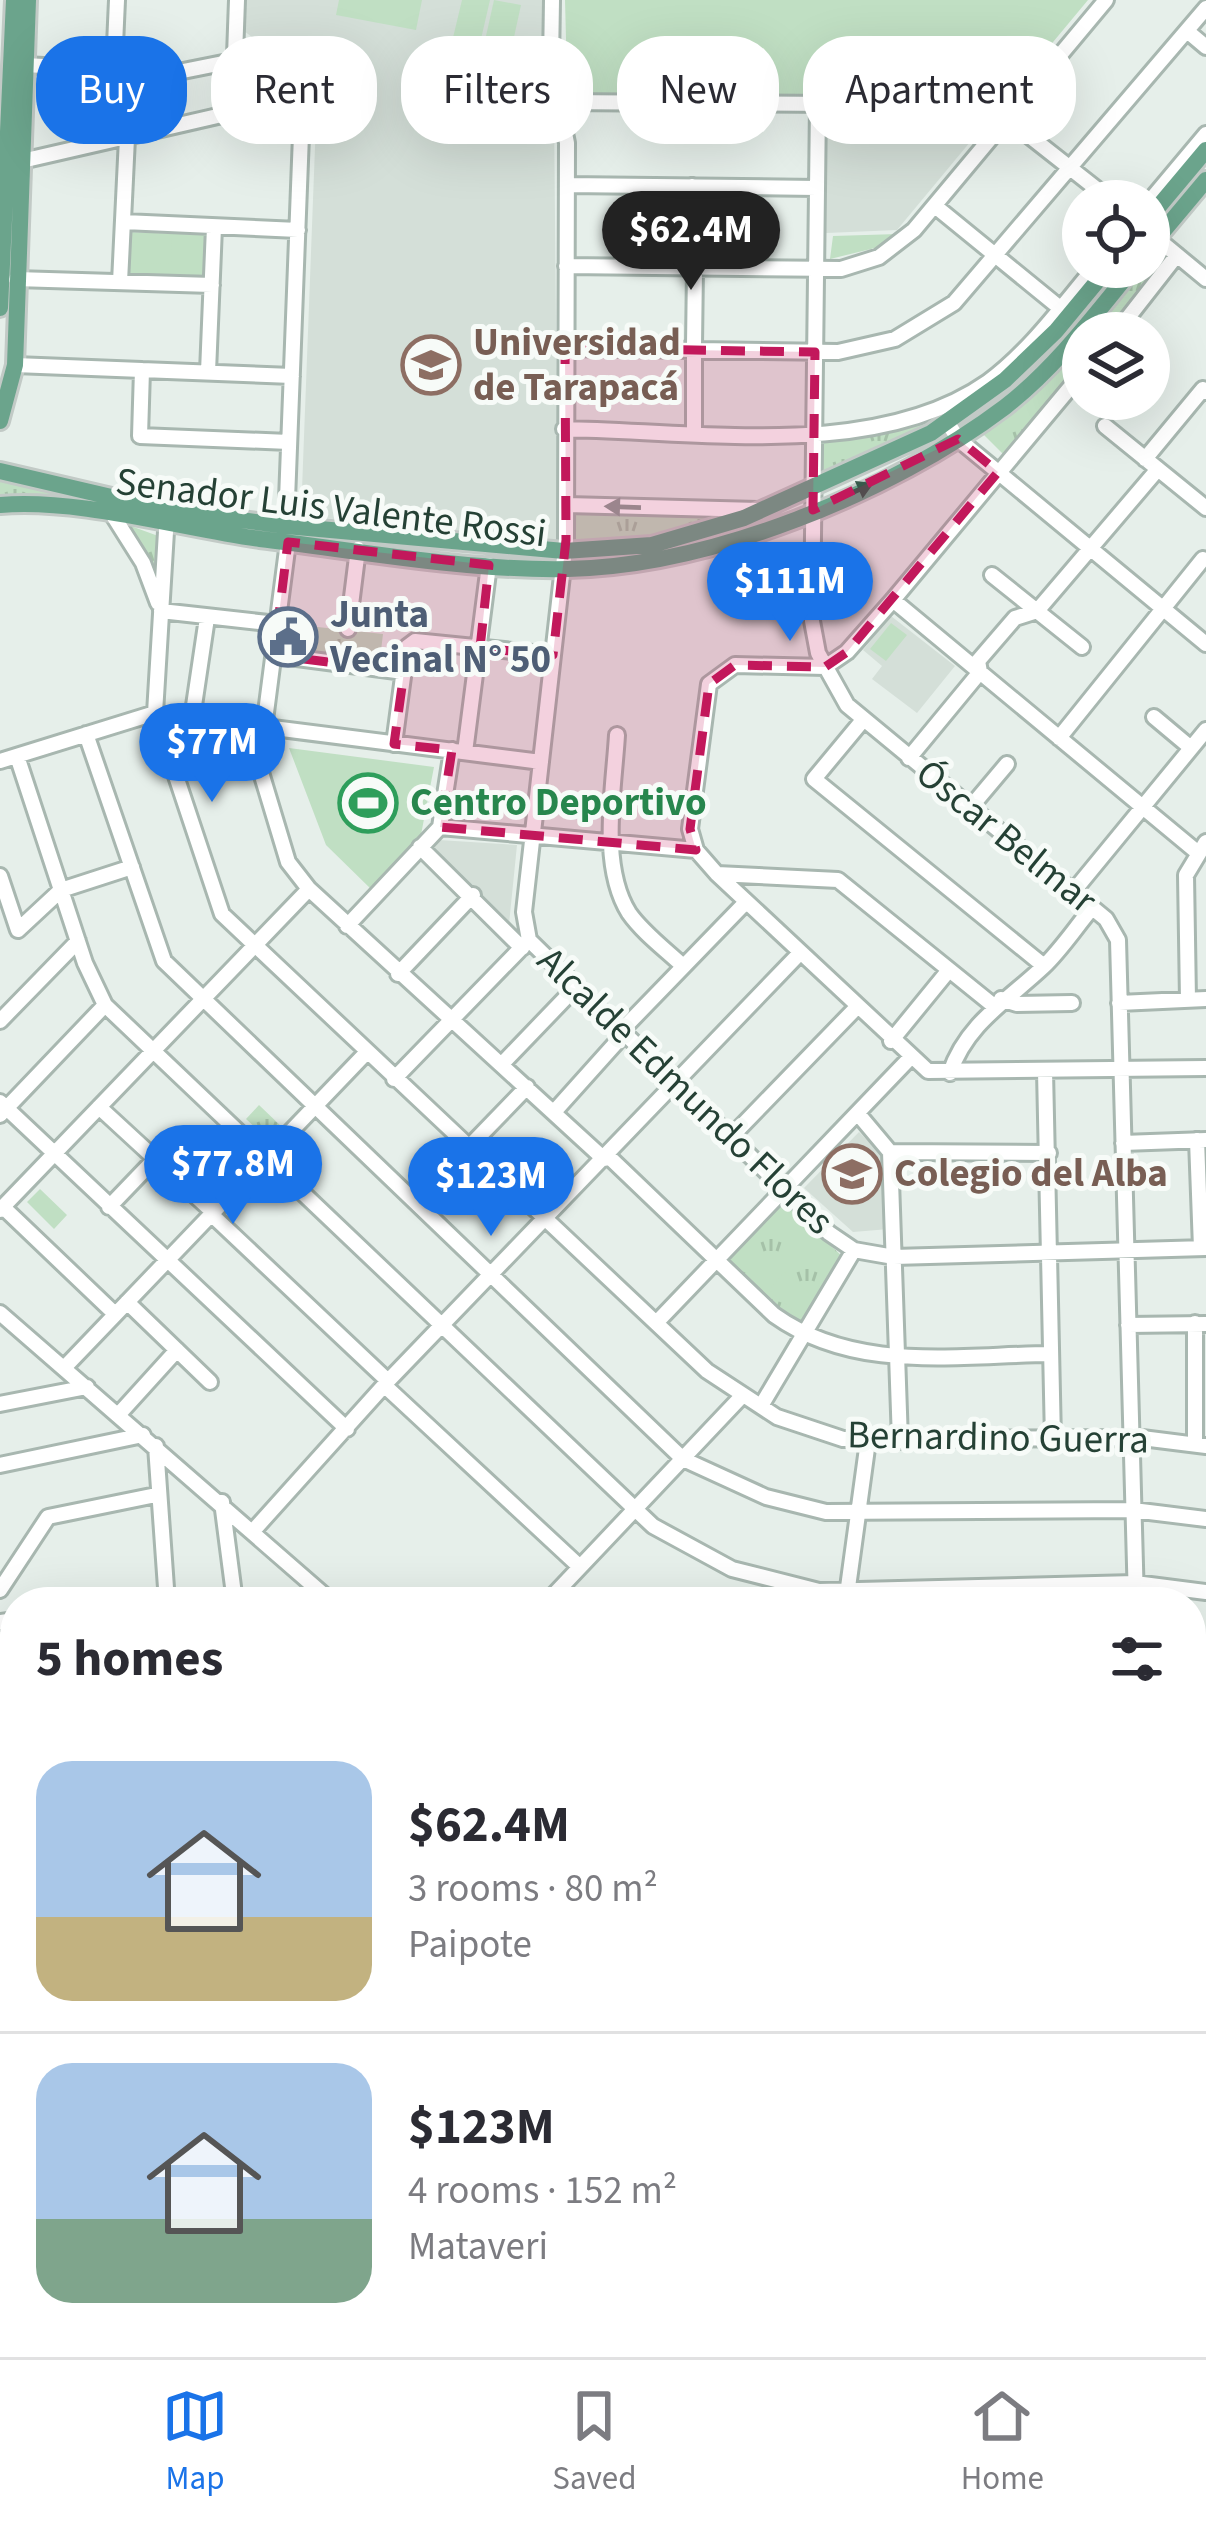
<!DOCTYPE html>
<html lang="en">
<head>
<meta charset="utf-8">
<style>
  body { margin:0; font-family:"Source Sans 3",sans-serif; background:#f7f7f7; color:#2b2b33; height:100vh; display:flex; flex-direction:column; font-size:45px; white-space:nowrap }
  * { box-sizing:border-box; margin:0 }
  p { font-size:39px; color:#7c7c81 }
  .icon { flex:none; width:66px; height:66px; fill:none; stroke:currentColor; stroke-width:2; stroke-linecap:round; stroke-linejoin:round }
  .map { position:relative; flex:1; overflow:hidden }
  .panel { position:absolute; left:0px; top:1587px; width:1206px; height:771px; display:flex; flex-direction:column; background:#fff; border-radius:48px 48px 0 0; box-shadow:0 12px 48px #0002 }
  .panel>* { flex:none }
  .banner { position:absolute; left:36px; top:36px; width:1134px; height:108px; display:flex; gap:24px }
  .buttons { position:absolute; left:1062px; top:180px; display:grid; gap:24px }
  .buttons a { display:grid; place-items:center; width:108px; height:108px; border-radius:50%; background:#fff; box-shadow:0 12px 48px #0002; font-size:60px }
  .price { position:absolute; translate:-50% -102px; padding:0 27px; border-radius:42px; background:#1a73e8; color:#fff; font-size:39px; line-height:78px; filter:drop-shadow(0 3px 6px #0008) }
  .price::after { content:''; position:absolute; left:50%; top:72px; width:36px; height:27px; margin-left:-18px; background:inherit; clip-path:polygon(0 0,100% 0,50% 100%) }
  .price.active { background:#222; color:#fff }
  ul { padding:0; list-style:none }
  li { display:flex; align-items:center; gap:36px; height:300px; padding:0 36px }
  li+li { border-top:3px solid #e1e1e2 }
  li span { display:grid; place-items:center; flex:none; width:336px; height:240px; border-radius:36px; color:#555 }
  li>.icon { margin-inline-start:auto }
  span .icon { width:144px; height:144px; fill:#fffc; stroke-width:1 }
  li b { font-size:51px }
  h2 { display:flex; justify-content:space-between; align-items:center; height:144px; padding:0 36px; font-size:51px }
  .chip { padding:0 42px; border-radius:48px; background:#fff; box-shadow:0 12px 48px #0002; font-size:42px; line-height:108px }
  .chip.active { background:#1a73e8; color:#fff }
  .tabs { display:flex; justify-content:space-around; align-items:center; height:168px; border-top:3px solid #e1e1e2; background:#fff; font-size:33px; color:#7c7c81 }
  .tabs a { display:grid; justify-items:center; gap:6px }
  .tabs .active { color:#1a73e8 }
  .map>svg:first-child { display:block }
  .built { fill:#d4dfd8 }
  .grass { fill:url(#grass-tufts) }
  .pitch { fill:#c0dfc3 }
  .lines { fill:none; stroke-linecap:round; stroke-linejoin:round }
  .minor-casing { stroke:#a8b7b0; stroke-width:20 }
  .major-casing { stroke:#c2cac6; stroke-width:22 }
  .minor { stroke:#fff; stroke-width:14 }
  .major { stroke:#6ba48c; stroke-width:16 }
  .oneway { fill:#365a4b }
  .oneway2 { fill:#92a09a }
  .marked { fill:#c2185b; fill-opacity:0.2; stroke:#c2185b; stroke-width:9; stroke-dasharray:24 15; stroke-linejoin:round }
  .labels { text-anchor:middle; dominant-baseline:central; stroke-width:10; stroke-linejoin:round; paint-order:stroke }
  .education-label { font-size:39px; font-weight:bold; fill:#785e54; stroke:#f7fbf8; text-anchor:start }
  .street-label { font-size:39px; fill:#254135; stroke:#f7fbf8 }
  .service-label { font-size:39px; font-weight:bold; fill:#4e5e75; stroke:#f7fbf8; text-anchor:start }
  .leisure-label { font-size:39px; font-weight:bold; fill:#27864d; stroke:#f7fbf8; text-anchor:start }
</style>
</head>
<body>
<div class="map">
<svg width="1206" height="2357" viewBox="0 0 1206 2357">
  <defs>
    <pattern id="grass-tufts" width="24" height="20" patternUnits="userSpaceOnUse" patternTransform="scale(3)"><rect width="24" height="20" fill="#c0dfc3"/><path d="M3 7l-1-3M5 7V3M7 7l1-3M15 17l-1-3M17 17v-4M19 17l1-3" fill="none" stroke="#a5c1a8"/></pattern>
  </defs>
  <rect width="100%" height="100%" fill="#e6efea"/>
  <path class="built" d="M241,0H542L545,83L554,110L558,540L301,516L319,42L273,53L244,31Z
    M988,113L990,118L897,230L826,233L827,115Z
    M891,616L955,666L917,713L872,679L882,666L863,650Z
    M439,840L517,845L509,924L431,851Z
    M859,1132L887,1160L889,1229L853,1232L804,1188Z"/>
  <path class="grass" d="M128,232L208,235L206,282L126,278Z
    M898,234L875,248L830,259L833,236Z
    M1157,253L1167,262L1109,333H1084Z
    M1083,334V365L1007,458L981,432Z
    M982,391L920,433L824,478L821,439Z
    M0,476L154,511L0,499Z
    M574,510L735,512L653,536L575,541Z
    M128,525L161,537L159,588Z
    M299,625L383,634L379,667L295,656Z
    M259,1105L283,1128L270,1141L246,1119Z
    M785,1202L845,1259L799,1327L726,1259Z
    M15,2180V2231L0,2242V2192Z
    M89,2343H165L147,2357H71Z"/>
  <path class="pitch" d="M339,0H422L416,30L336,15Z
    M462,0H490L478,52L451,46Z
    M494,0L521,5L509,60L482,54Z
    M565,0H1088L1004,101L581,93L570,87L567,77Z
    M134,237L172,239L171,264L133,263Z
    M891,623L907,635L886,661L870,649Z
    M289,748L434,767L420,840L373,891L326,845Z
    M40,1189L67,1215L54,1229L27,1202Z
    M784,1272L817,1299L802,1318L769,1290Z"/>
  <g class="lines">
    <g class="minor-casing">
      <path id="minor" d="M552,0L551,63L567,143L566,540L524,912L529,940L829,1233L854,1250L894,1257L1206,1248
        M1187,31L1206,47
        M25,65L173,73L228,62L235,56L237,0
        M114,68L117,0
        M559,102L990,105L1112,201
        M818,104L812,621L818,653L847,705L1106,919L1118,940L1136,1602
        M13,163L296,98L302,109L286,526
        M567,185L817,188
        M1149,202L1206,134
        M935,206L1060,308
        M124,222L298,230
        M1149,232L1206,279
        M690,258L692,186
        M566,266L841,269L879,257L914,230L1106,0
        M16,279L212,285
        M120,282L127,138
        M1116,333L1177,255
        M694,345L695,268
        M565,348L838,352L895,339L954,303L1206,8
        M1149,363L1159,371
        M15,365L292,376
        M142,370L140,436L289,442
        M208,372L214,227
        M948,423L958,439L1206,644
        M1105,426L1206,508
        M564,429C694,431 876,461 988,382C1030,351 1062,306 1095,267
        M694,431V351
        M1145,459L1203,389L1206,392
        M567,505L758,510
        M167,515L155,713L222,914L707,1371L777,1417L843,1439L1142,1438L1206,1446
        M114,517L143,563L158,603
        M992,575L1082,647
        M893,600L1197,852
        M161,611L277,624
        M348,629L358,549
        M274,655L404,672
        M825,667L735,665L709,684L690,829L696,850L717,874L928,1071L1206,1068
        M825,667L847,652L893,600L1083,372
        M1154,717L1191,748
        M192,719L207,618
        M863,720L814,779L1044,966
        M247,726L288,862L309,889L604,1159
        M264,728L288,542
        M86,734L164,961L683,1459L766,1497L826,1512L1133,1510L1206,1519
        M617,735C614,788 599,865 629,913C643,933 666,950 683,966
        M1059,738L1203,559
        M394,744L407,647L415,641L553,655
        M465,752L489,565
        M17,756L85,963L105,1005L653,1526L732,1569L819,1591L1135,1583L1206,1592
        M909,758L980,672L978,661L1015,618L1037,611L1158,469
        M0,761L155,713L541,762
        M970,808L1007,764
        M440,827L696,850
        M420,847L522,948
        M717,874L838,880L994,1006
        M0,876L18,930L61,890L132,867
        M1073,892L1206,730
        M347,926L440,827L452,750
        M398,974L473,895
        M1001,999L1017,1004L1072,1003
        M1188,1000L1186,875L1206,842
        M1119,1003L1206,999
        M0,1021L78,941
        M620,1032L746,902
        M891,1041L949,970
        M502,1064L575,988
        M1045,1071L1053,1440
        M950,1073C966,1024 1008,1000 1043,967C1061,950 1076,927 1092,908
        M394,1079L529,940
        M0,1102L347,1429
        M99,1107L213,1212
        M554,1112L623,1035
        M0,1115L105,1005
        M859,1115L890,1152L1049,1153
        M730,1138L856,1008
        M1197,1140L1201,1248
        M1123,1143L1206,1140
        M467,1149L527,1087
        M890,1152L900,1441
        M607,1155L774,1315C855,1373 956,1355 1050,1354
        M3,1207L115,1314
        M109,1207L155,1159
        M0,1210L309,889
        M211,1214L388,1381
        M127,1302L210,1382
        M0,1313L332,1602
        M657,1322L909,1059
        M1128,1325L1206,1324
        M64,1368L366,1053
        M384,1385L580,1567
        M0,1404L87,1387
        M761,1406L854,1250
        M119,1414L177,1350
        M1195,1444V1323
        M156,1446L167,1602
        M0,1465L143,1435
        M222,1502L235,1602
        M253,1531L388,1381L799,954
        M0,1590L48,1517L156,1495
        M547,1602L742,1396
        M846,1602L868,1441
        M0,1622L15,1620
        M1191,1670L1206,1673
        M0,1672L8,1761L0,1879
        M1191,1740L1206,1744
        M1191,1812L1206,1815
        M1191,1875L1206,1934
        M0,1942L15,1940
        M1191,1942H1206
        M1191,2013L1206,2012
        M1191,2083H1206
        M0,2106L15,2094
        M0,2136L15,2155
        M1191,2167L1206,2168
        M0,2184L15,2173
        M0,2250L15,2239
        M0,2319L15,2308
        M358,2343L368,2357
        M47,2357L65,2343
        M169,2357L188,2343"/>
    </g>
    <g class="major-casing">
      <path id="major" d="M1149,218L1206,150
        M1149,248L1206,180
        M0,308L14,0
        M0,421L15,365L28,0
        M0,471L167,510L286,526L564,551L652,545L744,518L931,433L1005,380L1056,331L1109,267
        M0,505C77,498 181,528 260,539C360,551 467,571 568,569C711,566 891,493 1005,407C1055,368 1094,316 1134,267"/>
    </g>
    <use href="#minor" class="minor"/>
    <use href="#major" class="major"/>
  </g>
  <defs><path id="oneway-solid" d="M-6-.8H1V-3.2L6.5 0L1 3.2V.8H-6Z" transform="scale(3)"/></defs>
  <use class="oneway" href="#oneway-solid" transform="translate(856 491) rotate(-24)"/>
  <use class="oneway2" href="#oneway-solid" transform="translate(623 507) rotate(-178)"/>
  <path class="marked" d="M565,348L815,352L813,510L958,439L998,472L847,652L825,667L735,665L709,684L690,829L696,850L440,827L452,750L394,744L404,672L274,655L288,542L489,565L480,648L553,655L566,540Z"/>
  <defs>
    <g id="university-ring" transform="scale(3)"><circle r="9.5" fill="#f7fbf8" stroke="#8d6e63" stroke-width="1.5"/><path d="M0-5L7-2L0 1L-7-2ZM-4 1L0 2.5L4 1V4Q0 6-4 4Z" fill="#8d6e63"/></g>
    <g id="civic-ring" transform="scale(3)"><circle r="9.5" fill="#f7fbf8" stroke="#5c6f8a" stroke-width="1.5"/><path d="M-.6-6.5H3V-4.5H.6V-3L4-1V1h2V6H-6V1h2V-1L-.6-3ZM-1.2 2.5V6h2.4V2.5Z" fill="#5c6f8a"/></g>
    <g id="stadium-ring" transform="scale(3)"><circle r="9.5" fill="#f7fbf8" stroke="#2e9e5b" stroke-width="1.5"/><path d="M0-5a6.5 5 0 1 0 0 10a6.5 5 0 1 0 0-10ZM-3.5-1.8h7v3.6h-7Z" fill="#2e9e5b"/></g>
    <g id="school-ring" transform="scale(3)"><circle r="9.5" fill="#f7fbf8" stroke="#8d6e63" stroke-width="1.5"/><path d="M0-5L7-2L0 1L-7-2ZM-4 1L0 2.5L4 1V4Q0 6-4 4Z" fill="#8d6e63"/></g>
  </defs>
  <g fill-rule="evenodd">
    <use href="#university-ring" x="431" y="365"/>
    <use href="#civic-ring" x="288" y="637"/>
    <use href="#stadium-ring" x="368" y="803"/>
    <use href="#school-ring" x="852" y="1174"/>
  </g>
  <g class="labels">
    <g class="education-label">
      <text x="473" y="343">Universidad<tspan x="473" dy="45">de Tarapacá</tspan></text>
      <text x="894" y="1174">Colegio del Alba</text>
    </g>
    <g class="street-label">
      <text transform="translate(331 508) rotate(7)">Senador Luis Valente Rossi</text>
      <text transform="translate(1006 837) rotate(39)">Óscar Belmar</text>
      <text transform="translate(685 1091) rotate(44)">Alcalde Edmundo Flores</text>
      <text transform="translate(998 1438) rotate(1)">Bernardino Guerra</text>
    </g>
    <g class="service-label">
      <text x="330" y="615">Junta<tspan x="330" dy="45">Vecinal N° 50</tspan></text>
    </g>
    <g class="leisure-label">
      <text x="410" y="803">Centro Deportivo</text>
    </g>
  </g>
</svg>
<div class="buttons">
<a><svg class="icon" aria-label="locate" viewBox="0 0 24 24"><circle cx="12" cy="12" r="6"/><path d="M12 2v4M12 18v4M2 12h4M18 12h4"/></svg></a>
<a><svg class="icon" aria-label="layers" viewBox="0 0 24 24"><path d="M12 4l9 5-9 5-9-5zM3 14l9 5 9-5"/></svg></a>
</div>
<b class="price active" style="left:691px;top:293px">$62.4M</b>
<b class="price" style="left:790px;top:644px">$111M</b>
<b class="price" style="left:212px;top:805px">$77M</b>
<b class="price" style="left:233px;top:1227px">$77.8M</b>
<b class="price" style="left:491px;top:1239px">$123M</b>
<div class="banner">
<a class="chip active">Buy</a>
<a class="chip">Rent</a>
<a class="chip">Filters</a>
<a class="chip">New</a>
<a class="chip">Apartment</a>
</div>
<section class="panel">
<h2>5 homes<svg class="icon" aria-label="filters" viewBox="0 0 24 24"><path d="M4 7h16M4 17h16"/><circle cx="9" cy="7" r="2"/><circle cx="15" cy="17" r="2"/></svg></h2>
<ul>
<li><span style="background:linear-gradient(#a9c7e8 65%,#c2b280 0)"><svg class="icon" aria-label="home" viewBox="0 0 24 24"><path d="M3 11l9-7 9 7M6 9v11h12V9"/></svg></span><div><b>$62.4M</b><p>3 rooms · 80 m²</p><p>Paipote</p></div></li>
<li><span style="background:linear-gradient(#a9c7e8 65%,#7fa58c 0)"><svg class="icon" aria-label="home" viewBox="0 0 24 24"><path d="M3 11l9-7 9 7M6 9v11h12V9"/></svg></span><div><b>$123M</b><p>4 rooms · 152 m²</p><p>Mataveri</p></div></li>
</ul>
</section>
</div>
<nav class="tabs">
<a class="active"><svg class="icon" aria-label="map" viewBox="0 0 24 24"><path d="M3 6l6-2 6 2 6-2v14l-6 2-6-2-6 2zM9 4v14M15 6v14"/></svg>Map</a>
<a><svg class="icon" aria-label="saved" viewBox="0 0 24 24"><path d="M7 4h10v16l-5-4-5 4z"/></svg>Saved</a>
<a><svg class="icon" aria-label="home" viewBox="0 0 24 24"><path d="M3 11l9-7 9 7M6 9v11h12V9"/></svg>Home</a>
</nav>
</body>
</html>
